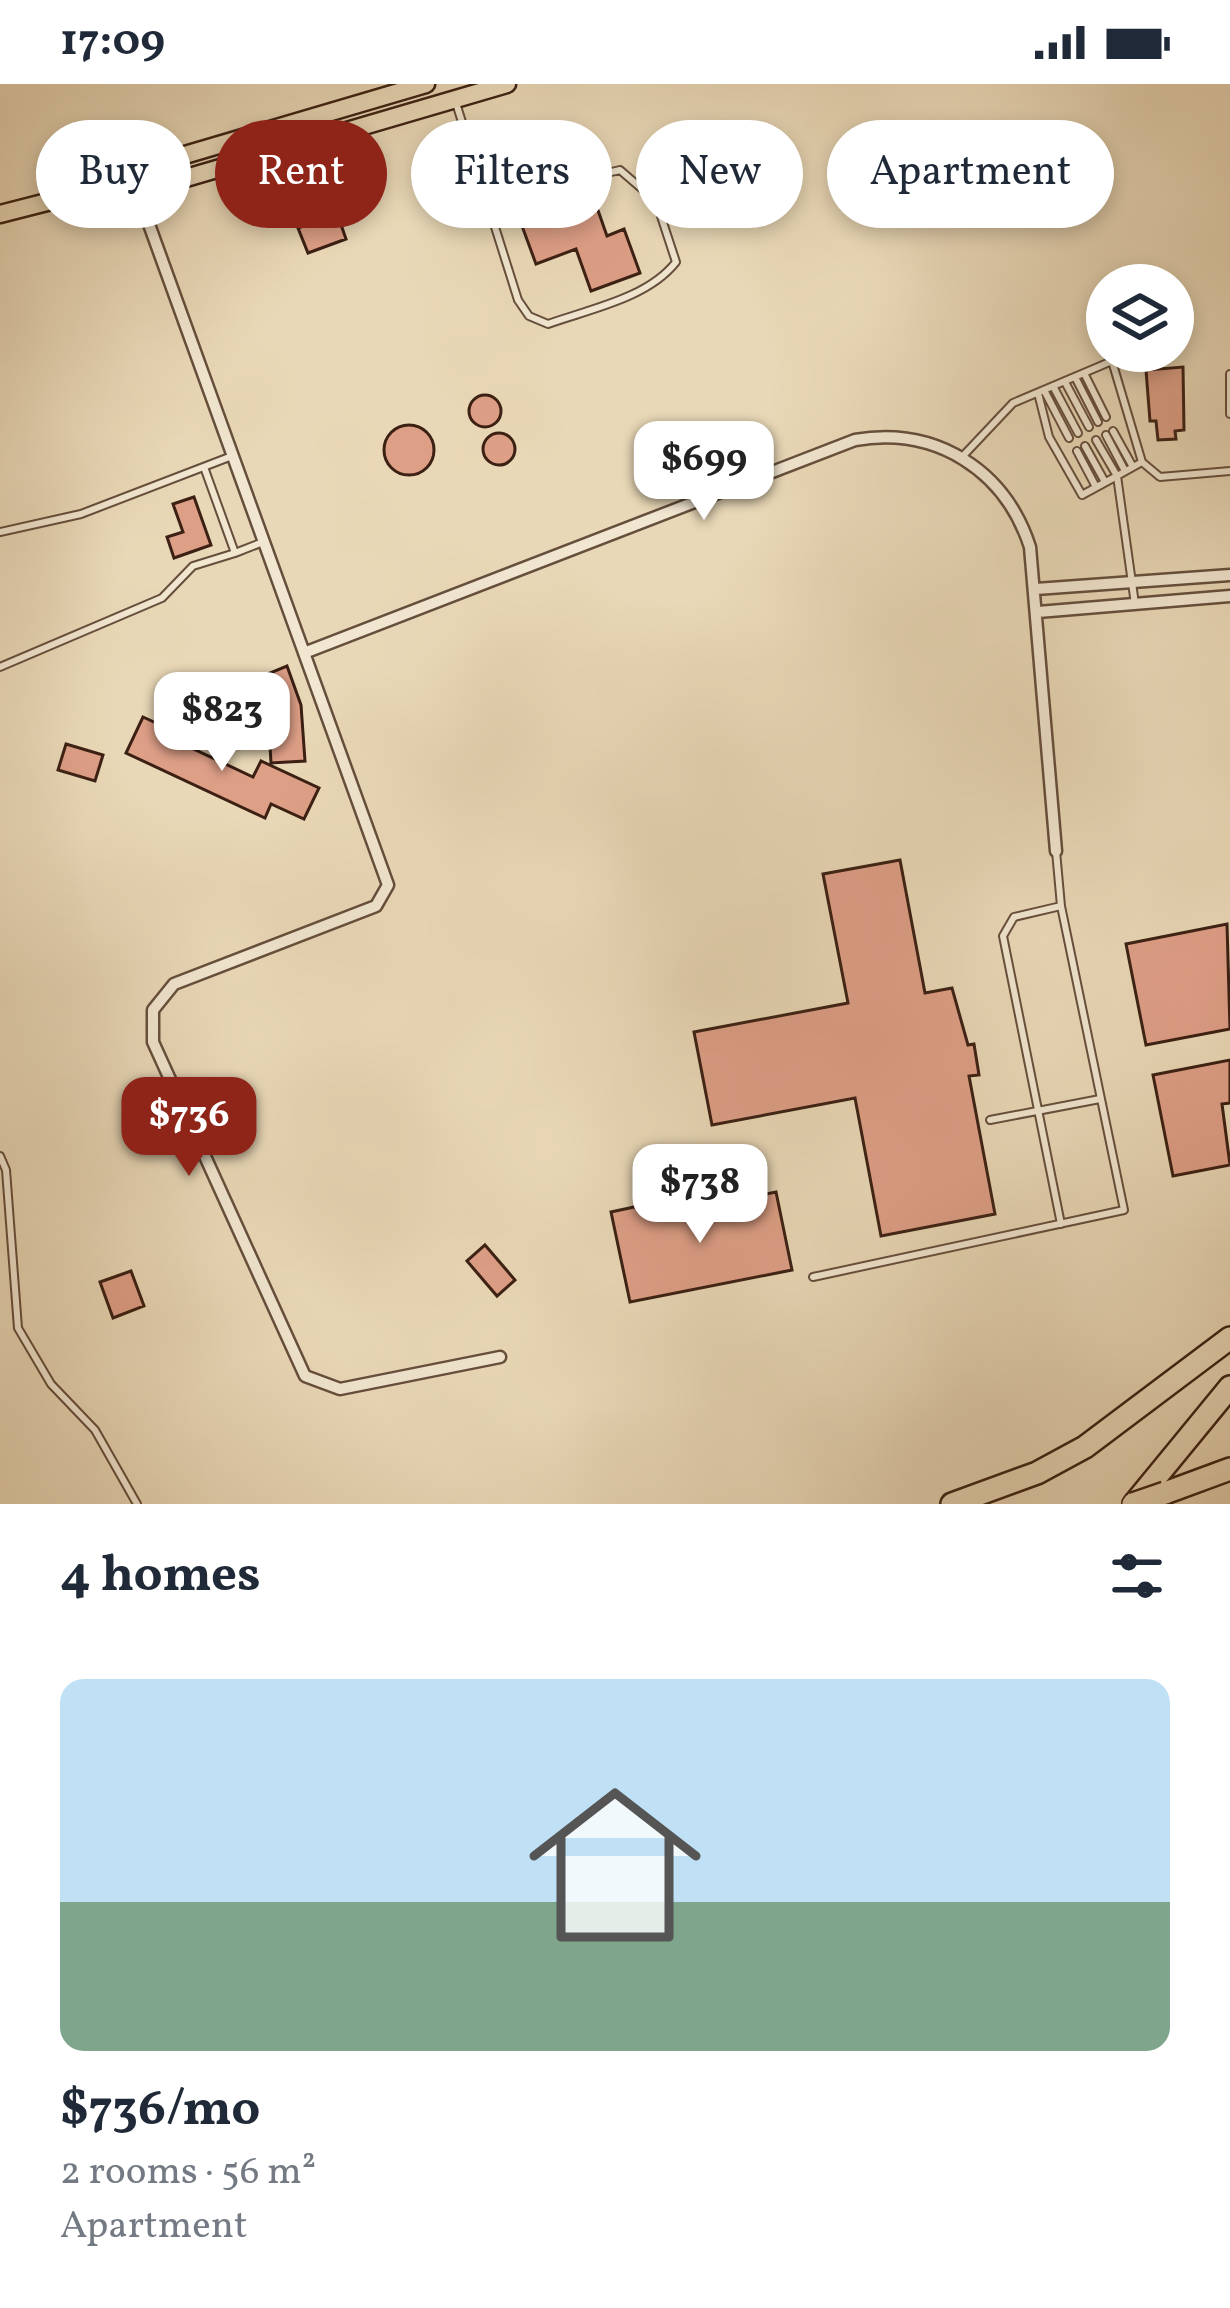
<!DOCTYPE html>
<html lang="en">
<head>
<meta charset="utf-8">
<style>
  body { margin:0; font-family:Vollkorn,serif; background:#f2f2f3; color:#1f2937; height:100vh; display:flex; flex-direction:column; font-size:45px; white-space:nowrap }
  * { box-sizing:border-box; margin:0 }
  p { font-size:39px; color:#747a83 }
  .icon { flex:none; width:66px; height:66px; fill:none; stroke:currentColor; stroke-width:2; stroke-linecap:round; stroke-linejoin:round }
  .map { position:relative; height:1420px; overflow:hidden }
  .details { display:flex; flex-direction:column; background:#fff; flex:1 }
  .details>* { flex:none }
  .banner { position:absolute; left:36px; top:36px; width:1158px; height:108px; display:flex; gap:24px }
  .controls { position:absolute; left:1086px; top:180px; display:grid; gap:24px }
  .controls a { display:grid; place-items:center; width:108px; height:108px; border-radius:50%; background:#fff; box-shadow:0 6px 18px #0003; font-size:60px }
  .price { position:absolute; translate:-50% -102px; padding:0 27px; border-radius:24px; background:#fff; color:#222; font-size:39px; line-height:78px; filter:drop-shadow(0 3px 6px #0008) }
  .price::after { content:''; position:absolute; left:50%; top:72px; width:36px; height:27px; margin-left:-18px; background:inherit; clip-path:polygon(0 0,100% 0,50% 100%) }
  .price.current { background:#8f2418; color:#fff }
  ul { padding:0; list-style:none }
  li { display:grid; align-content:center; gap:24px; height:636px; padding:0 60px }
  li span { display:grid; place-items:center; height:372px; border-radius:24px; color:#555 }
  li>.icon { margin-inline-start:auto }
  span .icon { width:216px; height:216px; fill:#fffc; stroke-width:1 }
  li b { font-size:51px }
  h2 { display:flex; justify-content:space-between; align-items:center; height:144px; padding:0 60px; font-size:51px }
  .tag { padding:0 42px; border-radius:54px; background:#fff; box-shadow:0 6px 18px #0003; font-size:42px; line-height:108px }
  .tag.current { background:#8f2418; color:#fff }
  .status { display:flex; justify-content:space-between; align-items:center; height:84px; padding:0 60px; background:#fff; direction:ltr }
  .status svg { height:33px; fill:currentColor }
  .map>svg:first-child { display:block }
  .building { fill:#de9f87; stroke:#3b2013; stroke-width:3 }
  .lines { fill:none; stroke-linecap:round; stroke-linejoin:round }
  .service-casing { stroke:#664e3c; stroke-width:10 }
  .minor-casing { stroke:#664e3c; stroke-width:15 }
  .primary-casing { stroke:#3b2013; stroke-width:21 }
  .motorway-casing { stroke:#3b2013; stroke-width:26 }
  .service { stroke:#f1e6d0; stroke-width:6 }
  .minor { stroke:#f1e6d0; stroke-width:10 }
  .primary { stroke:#e9d8b7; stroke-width:16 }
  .motorway { stroke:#e9d8b7; stroke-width:21 }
  .motorway-bridge-casing { stroke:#3b2013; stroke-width:26; stroke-linecap:butt }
  .motorway-bridge { stroke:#e9d8b7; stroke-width:21 }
</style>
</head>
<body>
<div class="status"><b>17:09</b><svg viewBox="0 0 49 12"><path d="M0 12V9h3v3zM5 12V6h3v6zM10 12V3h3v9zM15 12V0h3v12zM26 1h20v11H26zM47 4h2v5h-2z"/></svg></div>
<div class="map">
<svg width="1230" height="1420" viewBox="0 0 1230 1420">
  <rect width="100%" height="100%" fill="#e9d8b7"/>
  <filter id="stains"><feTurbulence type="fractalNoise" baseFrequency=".00167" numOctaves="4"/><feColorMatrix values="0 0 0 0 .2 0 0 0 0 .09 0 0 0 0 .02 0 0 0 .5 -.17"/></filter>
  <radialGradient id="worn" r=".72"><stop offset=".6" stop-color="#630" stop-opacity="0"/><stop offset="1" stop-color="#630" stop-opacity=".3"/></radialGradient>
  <path class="building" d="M594,115L607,152L624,145L640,189L591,207L576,165L536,180L522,142Z
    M337,129L346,155L308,169L298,144Z
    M1183,283L1184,346L1175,347L1176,355L1158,356L1156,337H1150L1146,286Z
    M469 327a16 16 0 1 1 32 0a16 16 0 1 1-32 0Z
    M384 366a25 25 0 1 1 50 0a25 25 0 1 1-50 0Z
    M483 365a16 16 0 1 1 32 0a16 16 0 1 1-32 0Z
    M194,413L211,461L174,474L167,453L183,448L173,420Z
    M287,582L301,621L305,677L271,679L268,627H279L265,591Z
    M143,633L167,644L164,651L253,693L261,677L319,704L304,735L271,720L265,734L126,669Z
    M66,660L103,671L95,697L58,686Z
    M900,776L925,909L952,904L968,961L974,960L979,991L969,992L995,1130L881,1152L855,1014L712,1041L694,948L848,919L823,790Z
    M1227,840L1230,945L1146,961L1126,860Z
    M1230,976V1019L1222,1020L1230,1081L1173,1092L1153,991Z
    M776,1108L792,1186L630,1218L611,1128L648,1120L651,1133Z
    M485,1161L515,1196L497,1212L467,1177Z
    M131,1187L144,1222L113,1234L100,1198Z"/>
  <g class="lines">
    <g class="service-casing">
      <path id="service" d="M456,19L518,216L529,232L548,240C590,225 648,214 676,178L656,117L620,86L485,117
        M1084,289L1106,333
        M1230,290V330
        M1075,293L1098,338
        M1065,298L1089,343
        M1053,302L1078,349
        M1044,306L1069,354
        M1038,309L1049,353L1082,411L1117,392L1096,356
        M1113,347L1133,383
        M1106,351L1125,387
        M1085,362L1105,398
        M1077,367L1096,403
        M962,373L1013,319L1112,277L1142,378L1117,392L1135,520
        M1142,378L1160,393L1230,387
        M204,383L235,469L263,458
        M0,448L81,430L232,372
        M0,583L162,514L193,482L235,469
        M1061,822L1014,833L1003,852L1061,1140
        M990,1036L1100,1015
        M0,1072L6,1086L18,1244L51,1300L95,1346L137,1420
        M813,1193L1124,1126L1061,822L1056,767"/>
    </g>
    <g class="minor-casing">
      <path id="minor" d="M133,96L388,801L376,822L174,900L153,926V958L305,1292L340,1305L500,1273
        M1036,505L1230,491
        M1038,528L1230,512
        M304,569L855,356C936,342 1005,386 1030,463L1056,767"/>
    </g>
    <g class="primary-casing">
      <path id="primary" d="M133,96L152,104L507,0
        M0,130L133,96L144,83L426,0"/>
    </g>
    <g class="motorway-casing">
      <path id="motorway" d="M1165,1409L1230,1385
        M952,1420L1037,1389L1085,1363L1230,1254
        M1134,1420L1230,1303"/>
    </g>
    <use href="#service" class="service"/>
    <use href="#minor" class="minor"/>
    <use href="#primary" class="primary"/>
    <use href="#motorway" class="motorway"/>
    <g class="motorway-bridge-casing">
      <path id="motorway-bridge" d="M1133,1420L1165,1409"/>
    </g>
    <use href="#motorway-bridge" class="motorway-bridge"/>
  </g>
  <rect width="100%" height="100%" filter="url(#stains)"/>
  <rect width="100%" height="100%" fill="url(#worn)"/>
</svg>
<div class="controls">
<a><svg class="icon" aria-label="layers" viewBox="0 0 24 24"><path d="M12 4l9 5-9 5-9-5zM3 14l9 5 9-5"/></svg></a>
</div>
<b class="price" style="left:704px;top:439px">$699</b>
<b class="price" style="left:222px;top:690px">$823</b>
<b class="price current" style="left:189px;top:1095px">$736</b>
<b class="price" style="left:700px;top:1162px">$738</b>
<div class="banner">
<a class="tag">Buy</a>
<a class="tag current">Rent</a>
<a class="tag">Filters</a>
<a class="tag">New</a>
<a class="tag">Apartment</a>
</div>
</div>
<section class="details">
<h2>4 homes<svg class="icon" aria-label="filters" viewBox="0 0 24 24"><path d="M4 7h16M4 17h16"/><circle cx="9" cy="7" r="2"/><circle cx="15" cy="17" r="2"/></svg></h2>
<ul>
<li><span style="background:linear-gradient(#bfe0f5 60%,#7fa58c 0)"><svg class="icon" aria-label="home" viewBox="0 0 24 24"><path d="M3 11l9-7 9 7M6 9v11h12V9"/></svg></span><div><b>$736/mo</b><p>2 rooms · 56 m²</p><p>Apartment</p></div></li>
</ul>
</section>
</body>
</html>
